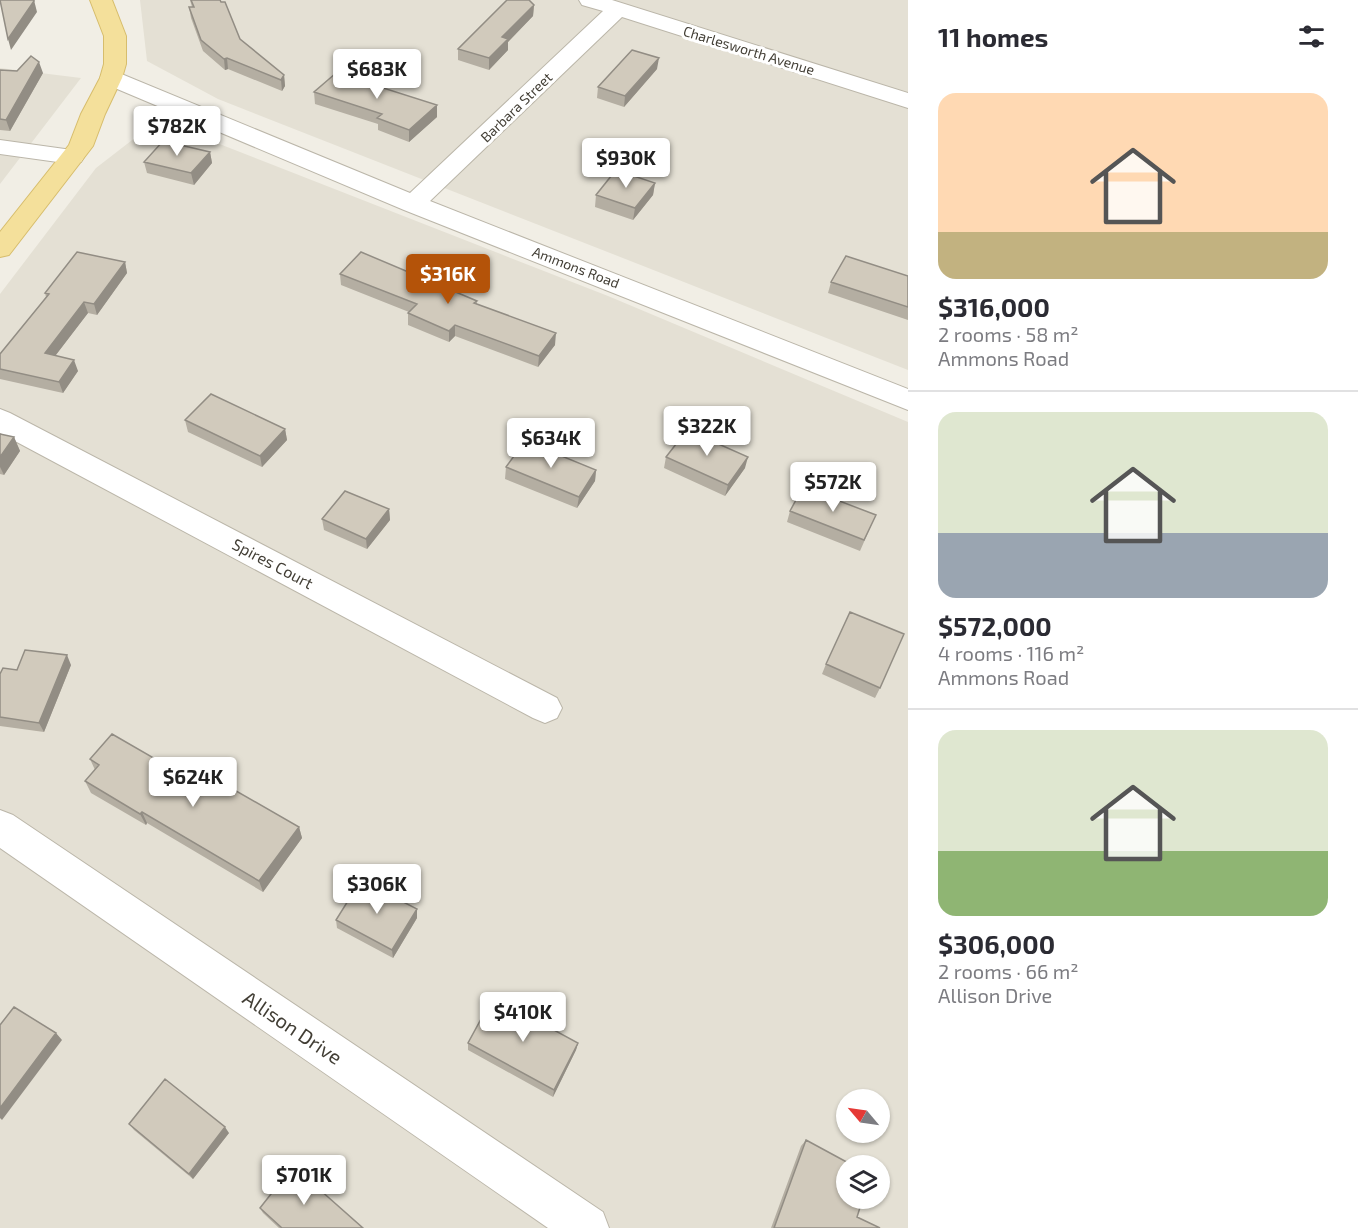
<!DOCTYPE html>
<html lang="en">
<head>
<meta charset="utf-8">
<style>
  body { margin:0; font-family:"Exo 2",sans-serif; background:#f7f7f7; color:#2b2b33; height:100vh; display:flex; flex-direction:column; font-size:22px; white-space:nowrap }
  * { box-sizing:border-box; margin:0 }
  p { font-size:20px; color:#7c7c81 }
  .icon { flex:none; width:33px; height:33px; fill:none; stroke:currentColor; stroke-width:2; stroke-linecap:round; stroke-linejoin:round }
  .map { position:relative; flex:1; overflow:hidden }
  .details { display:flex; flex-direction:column; background:#fff; width:450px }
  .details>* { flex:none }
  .needle { width:39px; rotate:299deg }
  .buttons { position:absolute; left:836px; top:1089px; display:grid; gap:12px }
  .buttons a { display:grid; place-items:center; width:54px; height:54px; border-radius:50%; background:#fff; box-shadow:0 2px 4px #0004; font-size:30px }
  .price { position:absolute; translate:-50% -51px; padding:0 14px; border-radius:6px; background:#fff; color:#222; font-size:20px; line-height:39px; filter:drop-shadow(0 2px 3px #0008) }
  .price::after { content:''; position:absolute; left:50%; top:36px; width:18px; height:14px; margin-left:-9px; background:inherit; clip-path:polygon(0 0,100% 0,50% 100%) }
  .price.on { background:#b45309; color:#fff }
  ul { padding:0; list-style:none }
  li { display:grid; align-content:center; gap:12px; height:318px; padding:0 30px }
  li+li { border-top:2px solid #e1e1e2 }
  li span { display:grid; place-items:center; height:186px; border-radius:18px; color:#555 }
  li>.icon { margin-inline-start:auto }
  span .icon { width:108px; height:108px; fill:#fffc; stroke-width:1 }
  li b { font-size:26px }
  h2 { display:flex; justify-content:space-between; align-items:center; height:72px; padding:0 30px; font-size:26px }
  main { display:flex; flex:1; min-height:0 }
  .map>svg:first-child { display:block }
  .residential { fill:#e4e0d4; fill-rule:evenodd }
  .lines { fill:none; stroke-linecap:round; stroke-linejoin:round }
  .minor-casing { stroke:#bbb6a9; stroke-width:2 }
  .major-casing { stroke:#d7bd6c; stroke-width:2 }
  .minor { fill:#fff; fill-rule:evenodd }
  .major { fill:#f4e09b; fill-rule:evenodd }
  .wall { fill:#b4aea2 }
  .shaded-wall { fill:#928d84 }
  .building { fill:#d1cabc; stroke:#928d84; stroke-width:1.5 }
  .labels { text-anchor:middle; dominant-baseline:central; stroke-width:6; stroke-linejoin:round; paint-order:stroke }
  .far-street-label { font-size:14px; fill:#423e35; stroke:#fff }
  .street-label { font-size:16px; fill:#423e35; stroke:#fff }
  .near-street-label { font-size:20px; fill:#423e35; stroke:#fff }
</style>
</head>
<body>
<main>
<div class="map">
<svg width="908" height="1228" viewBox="0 0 908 1228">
  <rect width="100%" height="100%" fill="#f1eee5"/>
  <path class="residential" d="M140,0H908V370L218,99L147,61Z
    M0,68L81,78L0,184Z
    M158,120L608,296L908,422V1228H0V294L96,168ZM846,1100H879V1132H846ZM846,1166H879V1198H846Z"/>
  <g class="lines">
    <g class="minor-casing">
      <path id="minor" d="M579,0H612L908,93V108L622,17L430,201L908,389V410L404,210L103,83L100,78L103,73L111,71L119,73L410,193L603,11L582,5Z
        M0,140L72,150L81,152L84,157L81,162L72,164L0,154Z
        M0,409L10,413L557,698L562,708L557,718L545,723L533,718L0,433Z
        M0,810L13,815L603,1212L609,1228H548L0,848Z"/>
    </g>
    <g class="major-casing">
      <path id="major" d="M90,0H112L126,36V64L122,78L105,114L93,146L9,255L0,257V232L69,145L81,114L100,78L104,64V36Z"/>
    </g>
    <use href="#minor" class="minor"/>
    <use href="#major" class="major"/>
  </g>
  <path class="wall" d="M190,0H220L240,39L284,75L285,86L282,91L228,69L225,70L203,51L191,18L189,7H192Z
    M534,5L533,16L508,42V50L489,70L458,60V49Z
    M657,69L624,107L597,98L598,87Z
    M0,70L43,73L10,131L0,130Z
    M314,92L437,105V117L409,142L378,130V124L315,104Z
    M210,152L212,163L194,185L147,173L144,162Z
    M655,183L653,195L633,220L595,207L596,195Z
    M125,262L127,273L97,315L88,313L55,356L78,371L63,393L0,379V354L46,297L45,293Z
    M340,274L477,301V304L555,345L538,367L455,336L449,342L408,325V313L409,312L341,285Z
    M908,276V320L828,293L831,282Z
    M185,420L285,429L287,440L262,467L188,432Z
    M0,434L14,437L20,451L4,475L0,474Z
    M666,457L745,468L725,496L664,468Z
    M506,467L596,470L595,481L577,508L505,479Z
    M389,509L390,520L367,549L324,530L322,519Z
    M790,511L871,526L860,551L787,522Z
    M826,664L880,688L875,698L822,674Z
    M71,665L44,732L0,726V674L17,670Z
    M90,759L209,790L299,827L302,838L263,892L147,823L146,825L91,793L85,781L95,770Z
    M417,918L393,958L337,928L336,920Z
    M468,1043H578L576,1050L553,1097L468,1050Z
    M129,1124L229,1133L193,1179L134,1130Z
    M806,1140L857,1217L880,1228H771L801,1146Z
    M260,1208L363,1228H279L263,1213Z"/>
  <path class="shaded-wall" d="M34,0L37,12L11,50L8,39Z
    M534,5L533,16L508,42V50L489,70V58L502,37Z
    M227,58L228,69L225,70L224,59Z
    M659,58L657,69L624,107L625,96Z
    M39,62L43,73L10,131L6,120Z
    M284,75L285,86L282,91L281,80Z
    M437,105V117L409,142V130Z
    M210,152L212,163L194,185L191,173Z
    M655,183L653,195L633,220L635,208Z
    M125,262L127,273L97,315L94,304Z
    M84,302L88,313L49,364L45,353Z
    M455,325V336L449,342V331Z
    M556,333L555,345L538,367L539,356Z
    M74,360L78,371L63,393L59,382Z
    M285,429L287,440L262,467L260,456Z
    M14,437L20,451L4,475L0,467V457Z
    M748,457L745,468L725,496L728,485Z
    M596,470L595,481L577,508L579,497Z
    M389,509L390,520L367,549L366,539Z
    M67,655L71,665L44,732L39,723Z
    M142,812L147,823L146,825L140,814Z
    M299,827L302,838L263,892L259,881Z
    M417,909V918L393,958L392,950Z
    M56,1033L62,1040L2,1120L0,1118V1108Z
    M578,1043L576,1050L553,1097L554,1090Z
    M225,1127L229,1133L193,1179L189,1174Z"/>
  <path class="building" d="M0,0H34V1L8,39Z
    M191,0H220L221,2H225L240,39L284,75L281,80L227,58L224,59L201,40L189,7H194Z
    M507,0H529L534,5L502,37L508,39L489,58L458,49Z
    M632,50L659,58L625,96L598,87Z
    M31,56L39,62L6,120L0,119V70L17,71Z
    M336,73L437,105L409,130L377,118L382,114L314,92Z
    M163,141L210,152L191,173L144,162Z
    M616,170L655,183L635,208L596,195Z
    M77,252L125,262L94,304L84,302L45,353L74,360L59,382L0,369V354L49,294L45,293Z
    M361,252L477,301L474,303L556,333L539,356L455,325L449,331L408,313L417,304L340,274Z
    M846,256L908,276V307L831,282Z
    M211,394L285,429L260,456L185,420Z
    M687,430L748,457L728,485L666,457Z
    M0,434L14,437L0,457Z
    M525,441L596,470L579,497L506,467Z
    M803,487L876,515L864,540L790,511Z
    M345,491L389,509L366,539L322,519Z
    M850,612L904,634L880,688L826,664Z
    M25,650L67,655L39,723L0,717V674L3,668L17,670Z
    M112,734L209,790L217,780L299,827L259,881L142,812L140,814L85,781L99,765L90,759Z
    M361,880L417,909L392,950L336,920Z
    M493,997L578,1043L554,1090L468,1043Z
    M14,1007L56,1033L0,1108V1025Z
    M165,1079L225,1127L189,1174L129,1124Z
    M806,1140L854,1166H846V1198H863L857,1217L880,1228H774Z
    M293,1166L363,1228H282L260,1208Z"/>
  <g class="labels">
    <g class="far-street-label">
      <text transform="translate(749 50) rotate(17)">Charlesworth Avenue</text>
      <text transform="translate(516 107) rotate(-44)">Barbara Street</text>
      <text transform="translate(576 267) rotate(21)">Ammons Road</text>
    </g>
    <g class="street-label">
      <text transform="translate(273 563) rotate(28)">Spires Court</text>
    </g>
    <g class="near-street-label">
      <text transform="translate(293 1027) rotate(34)">Allison Drive</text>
    </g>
  </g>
</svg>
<div class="buttons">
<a><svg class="needle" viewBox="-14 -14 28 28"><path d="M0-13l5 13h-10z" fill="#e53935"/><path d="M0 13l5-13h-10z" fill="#7c7c81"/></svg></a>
<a><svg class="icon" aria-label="layers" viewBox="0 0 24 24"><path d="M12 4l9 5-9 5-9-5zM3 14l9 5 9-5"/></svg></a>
</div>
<b class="price" style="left:377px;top:100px">$683K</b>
<b class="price" style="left:177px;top:157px">$782K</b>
<b class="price" style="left:626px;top:189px">$930K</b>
<b class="price on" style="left:448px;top:305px">$316K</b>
<b class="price" style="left:707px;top:457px">$322K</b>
<b class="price" style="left:551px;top:469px">$634K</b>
<b class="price" style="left:833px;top:513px">$572K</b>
<b class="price" style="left:193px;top:808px">$624K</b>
<b class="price" style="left:377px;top:915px">$306K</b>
<b class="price" style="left:523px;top:1043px">$410K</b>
<b class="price" style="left:304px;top:1206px">$701K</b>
</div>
<section class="details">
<h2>11 homes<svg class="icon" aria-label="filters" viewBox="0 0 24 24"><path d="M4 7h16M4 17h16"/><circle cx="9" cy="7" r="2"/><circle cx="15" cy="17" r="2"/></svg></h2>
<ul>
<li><span style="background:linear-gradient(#ffd9b3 75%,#c2b280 0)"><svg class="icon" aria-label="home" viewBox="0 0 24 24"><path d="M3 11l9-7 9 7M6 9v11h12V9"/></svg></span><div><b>$316,000</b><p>2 rooms · 58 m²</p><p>Ammons Road</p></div></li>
<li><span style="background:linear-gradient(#dfe7d0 65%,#9aa5b1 0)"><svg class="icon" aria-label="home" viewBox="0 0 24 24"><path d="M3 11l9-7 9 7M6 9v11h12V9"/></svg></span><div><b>$572,000</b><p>4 rooms · 116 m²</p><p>Ammons Road</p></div></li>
<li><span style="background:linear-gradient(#dfe7d0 65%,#8fb573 0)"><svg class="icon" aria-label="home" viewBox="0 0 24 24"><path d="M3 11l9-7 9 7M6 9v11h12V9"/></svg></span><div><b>$306,000</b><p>2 rooms · 66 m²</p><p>Allison Drive</p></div></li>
</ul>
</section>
</main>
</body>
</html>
